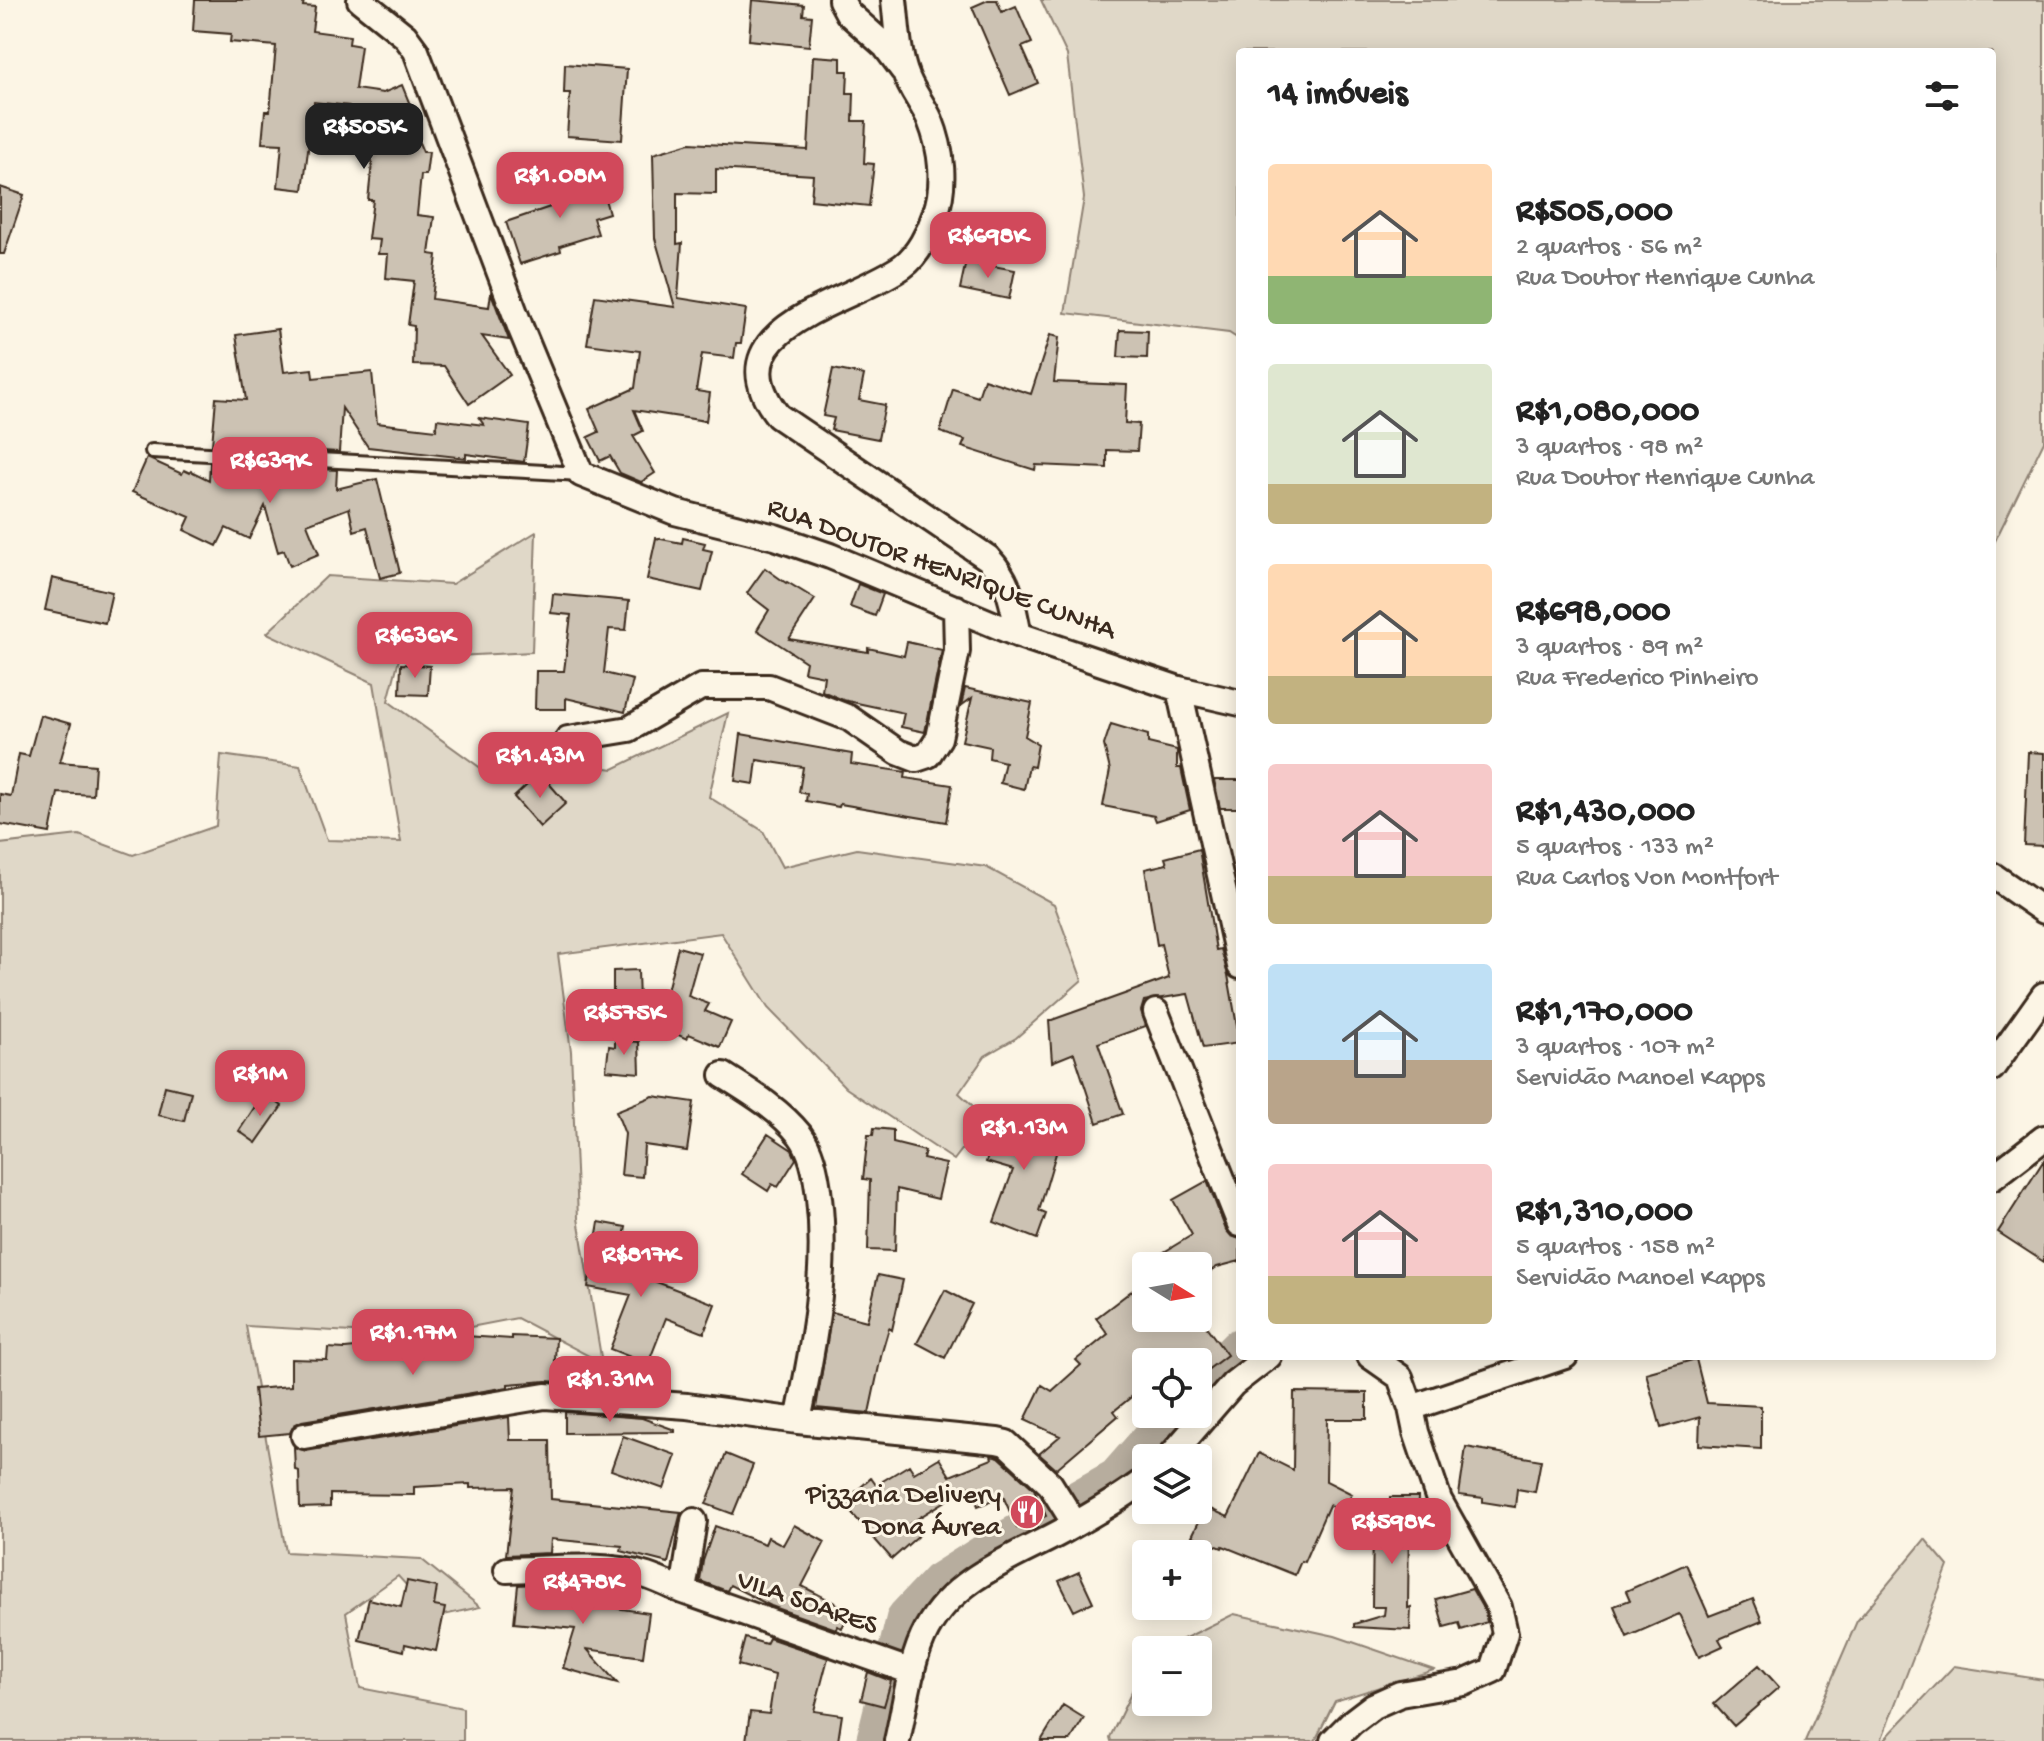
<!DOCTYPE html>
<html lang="pt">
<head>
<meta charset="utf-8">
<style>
  body { margin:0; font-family:"Gochi Hand",sans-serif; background:#f2f2f2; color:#222; height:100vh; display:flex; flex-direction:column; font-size:30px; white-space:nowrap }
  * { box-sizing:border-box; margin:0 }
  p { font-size:26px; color:#767676 }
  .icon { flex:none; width:44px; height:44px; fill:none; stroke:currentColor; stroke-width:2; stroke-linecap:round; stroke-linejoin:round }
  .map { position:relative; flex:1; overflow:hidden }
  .side { position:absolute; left:1236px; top:48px; width:760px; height:1312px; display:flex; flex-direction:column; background:#fff; border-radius:8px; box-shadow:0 4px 20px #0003 }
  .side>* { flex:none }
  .needle { width:52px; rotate:101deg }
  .tools { position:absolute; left:1132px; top:1252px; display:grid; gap:16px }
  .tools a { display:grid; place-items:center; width:80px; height:80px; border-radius:8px; background:#fff; box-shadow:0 4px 20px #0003; font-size:40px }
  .price { position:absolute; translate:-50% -68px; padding:0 18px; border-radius:16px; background:#d1495b; color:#fff; font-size:26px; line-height:52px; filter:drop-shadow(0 2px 4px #0008) }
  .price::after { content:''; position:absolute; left:50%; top:48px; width:24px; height:18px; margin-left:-12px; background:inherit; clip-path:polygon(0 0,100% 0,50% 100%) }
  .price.current { background:#222; color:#fff }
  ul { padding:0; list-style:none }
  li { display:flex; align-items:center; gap:24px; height:200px; padding:0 32px }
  li span { display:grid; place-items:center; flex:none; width:224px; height:160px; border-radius:8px; color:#555 }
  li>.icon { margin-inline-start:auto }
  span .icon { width:96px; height:96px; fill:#fffc; stroke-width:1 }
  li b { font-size:34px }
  h2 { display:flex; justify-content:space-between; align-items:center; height:96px; padding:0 32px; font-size:34px }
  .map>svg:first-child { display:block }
  .green { fill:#e0d8c8; stroke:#8e8173; stroke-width:2 }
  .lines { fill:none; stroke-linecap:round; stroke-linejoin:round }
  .river { stroke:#b7ad9e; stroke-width:44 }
  .building { fill:#ccc2b3; stroke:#3b2a1e; stroke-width:2 }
  .service-casing { stroke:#3b2a1e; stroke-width:18 }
  .minor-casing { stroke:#3b2a1e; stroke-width:30 }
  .service { stroke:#fcf5e5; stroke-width:12 }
  .minor { stroke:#fcf5e5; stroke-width:24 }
  .labels { text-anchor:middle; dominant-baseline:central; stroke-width:6; stroke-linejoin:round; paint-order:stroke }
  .street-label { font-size:28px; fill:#3b2a1e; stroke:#fcf5e5 }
  .poi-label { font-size:28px; fill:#3b2a1e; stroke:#fcf5e5; text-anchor:end }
</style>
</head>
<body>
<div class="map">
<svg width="2044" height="1741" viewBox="0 0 2044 1741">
  <rect width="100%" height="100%" fill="#fcf5e5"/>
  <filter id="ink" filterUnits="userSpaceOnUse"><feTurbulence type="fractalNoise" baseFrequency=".0125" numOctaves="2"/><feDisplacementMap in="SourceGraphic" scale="16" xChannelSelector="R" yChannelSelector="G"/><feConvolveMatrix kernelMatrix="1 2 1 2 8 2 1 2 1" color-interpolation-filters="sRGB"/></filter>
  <g filter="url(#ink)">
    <path class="green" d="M1041,0H2044V441L1992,547V52H1240V340L1229,333L1065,313L1084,198L1067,55Z
      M536,532L532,652L399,659L388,701L489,774L553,760L613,769L728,713L709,797L763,831L782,867L857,849L986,867L1054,904L1082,980L1016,1038L985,1056L959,1093L986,1118L954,1160L846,1088L768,1008L721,933L558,954L571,1051L578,1218L602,1363L517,1318L424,1336L246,1326L286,1552L421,1559L480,1607L435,1617L398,1576L346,1613L360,1688L463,1708V1741H0V844L79,835L133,855L216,826L221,755L300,766L327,840L401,842L374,683L267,633L327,576L452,584Z
      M1925,1539L1948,1566L1881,1741H1805L1857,1621Z
      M1234,1614L1335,1636L1434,1670L1335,1701L1315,1741H1111L1110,1737L1146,1662V1702H1198V1650H1161Z
      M1954,1666L2044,1680V1741H1883Z"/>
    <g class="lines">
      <path class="river" d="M1198,1392L1240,1350
        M878,1741L908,1619L941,1584L1001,1546L1118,1480L1176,1414"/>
    </g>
    <path class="building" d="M195,0H304L303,6L315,7L312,31L350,36L349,44L361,46L355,89L383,93L402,85L411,107L405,110L423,152H429L426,175H421L417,215L434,217L429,254L437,255L432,299L489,307L491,293L509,340L482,336L510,375L469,404L444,366L413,365L414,326L408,325L414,281L386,278L388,254H378L380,240L368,239L373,200H368L372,163L349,106L314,102L303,190L278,187L282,144L262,143L265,111H270L276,46L230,42L231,34L193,31Z
      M752,0L804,5L803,15L812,16L809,46L749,40Z
      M988,0H997L1002,12L1016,6L1032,43L1022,47L1038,83L1010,95L972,7Z
      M813,56L841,58V71H848L847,93H854L853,121H866L864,163L874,164L869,206L811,200L813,175L716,169V194L677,193V244L682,243L678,298L746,309L741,343H736L734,358L702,354L696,391L710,393L706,421L634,410L643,431L633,436L655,473L641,482L620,473L610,456L600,461L588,437L599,432L589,409L635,388L640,351L587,344L595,296L675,307L655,238L653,154L690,143L808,150Z
      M565,64L627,69L622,140L567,136L570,93H564Z
      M590,173L598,175L609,213L593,218L598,234L560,246L561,251L520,264L506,222L553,206L550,194L571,188L569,179Z
      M0,187L24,195L4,254H0Z
      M966,261L1015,270L1009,299L960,289Z
      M278,329L284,372L312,369L313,378L372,372L377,423L436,430L437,419L484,425L479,418L529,425L524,462L466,454V458L368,447L342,408L339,452L212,445L216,398L246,400L236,335Z
      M1120,330L1148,331L1147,358L1118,357Z
      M1050,335L1059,337L1054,382L1127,385L1125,423L1139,424L1137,451L1107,450V468L1036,465L1035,470L962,447L965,440L940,432L953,389L978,397L984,379L1031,394Z
      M833,369L864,375L859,400L885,405L878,439L831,430L834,418L823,416Z
      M147,458L182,474L184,470L190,473L191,471L209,480L210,463L337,470L336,489L377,479L400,573L380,578L367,527L354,531L349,508L307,524L319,554L290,566L284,550L278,552L265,506L249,539L226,528L217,546L184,530L190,517L132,492Z
      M656,538L682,543L683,538L705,543L703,549L712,551L702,591L647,579Z
      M765,568L786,583L787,582L815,599L789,639L868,652V648L904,656L907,642L942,650L925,732L901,727L904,713L843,700L822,691L824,676L804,672L806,662L757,630L769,610L747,593Z
      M52,578L112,592L105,623L45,610Z
      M858,584L883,594L875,616L850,607Z
      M553,594L629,601L626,630L609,629L604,673L633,680L625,712L566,698V709H535L536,671H564L571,615L551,613Z
      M401,664L430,666L428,695L400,694Z
      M965,688L1032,703L1025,736L1038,744L1034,767L1029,766L1024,789L1000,783L1005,762L989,758L990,747L962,741L972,698L961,706Z
      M40,715L71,724L60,762L95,765L93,795L58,793L50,833L0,824V794L11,796L19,754L29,756Z
      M1111,724L1148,735V743L1177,750V768H1181L1190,810L1156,821L1154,816L1103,806L1110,770L1104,745Z
      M741,734L852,754L851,764L906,772L905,778L952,785L946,822L840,804L839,807L806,801L807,794L799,792L803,767L757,760L754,784L735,781Z
      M2028,752L2044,753V846L2024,845Z
      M540,773L566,803L540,827L514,797Z
      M1214,780H1240V808H1220Z
      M1199,849L1216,950L1221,949L1228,975L1240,1043L1203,1048L1188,994L1144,1001L1141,1011L1146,1026L1098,1043L1123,1114L1097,1123L1074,1053L1052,1062L1049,1021L1169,978L1161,944L1157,945L1145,869L1167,864L1165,858Z
      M678,947L700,953L688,996L709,1004L705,1011L731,1022L720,1047L689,1034L687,1039L665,1029L675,1003H664Z
      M638,970L639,1003L613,1004V971Z
      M615,1040L639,1042L640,1073L606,1070L609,1046L615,1047Z
      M165,1086L191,1092L184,1121L158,1115Z
      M264,1093L282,1106L256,1143L239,1131Z
      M653,1096L694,1102L687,1151L644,1145L642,1177L621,1175L625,1134L616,1111Z
      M1000,1114L1062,1133L1039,1211L1046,1214L1037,1239L994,1222L1013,1170L986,1162Z
      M874,1128L893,1130V1143L925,1151L923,1159L946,1164L938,1199L897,1189L895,1251L868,1250L870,1180L863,1179L868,1135H873Z
      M768,1134L792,1150L796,1159L778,1187L772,1184L768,1191L742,1174Z
      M2044,1160V1262L1998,1232Z
      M1207,1181L1226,1230L1231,1236L1240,1239V1261L1217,1267L1198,1279V1266H1141L1192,1235L1173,1200Z
      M599,1222L626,1227L619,1263L631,1265L630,1272L715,1304L704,1333L666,1318L648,1364L610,1349L631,1295L588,1287Z
      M878,1275L903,1280L892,1330L889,1328L882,1352L869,1413L816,1408L832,1312L867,1321Z
      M1146,1280V1318H1200L1227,1355L1198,1377V1362H1178L1172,1354L1161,1362H1146V1385L1114,1411L1118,1416L1056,1469L1039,1454L1060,1436L1025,1420L1042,1385L1052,1391L1081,1365L1076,1360L1108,1334L1096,1318Z
      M945,1290L972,1304L945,1358L917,1343Z
      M449,1335L512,1339V1336L556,1338L555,1361L612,1365L611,1386L546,1381L508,1384V1387L302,1421L294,1425L290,1433L259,1436L254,1389L291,1386V1359L327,1360L328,1348L345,1349L398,1344L449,1343Z
      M1696,1359L1707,1403L1761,1406V1449L1699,1445L1700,1417L1661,1428L1646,1373Z
      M1294,1392L1367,1393V1419H1327L1326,1481L1352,1494L1343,1512L1329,1505L1304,1562L1301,1561L1295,1575L1223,1546L1222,1548L1192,1536L1206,1507L1228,1517L1259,1453L1293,1470Z
      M565,1412L642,1418L675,1430V1432L565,1433Z
      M509,1417L510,1440H550L551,1499L681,1512L668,1563L621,1551L622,1546L551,1539L550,1553L506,1555L514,1487L470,1488V1484L414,1487V1495L330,1494V1507L300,1508L299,1471L295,1470L294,1447L306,1451Z
      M623,1436L676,1455L664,1489L611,1470Z
      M1466,1447L1541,1460L1535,1492L1517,1489L1515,1507L1483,1502V1498L1459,1495Z
      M726,1454L753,1465L733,1514L706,1504Z
      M991,1455L999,1457L1034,1489L1046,1516L1017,1528L1003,1496L978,1506L970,1486L909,1524L919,1535L892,1559L843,1503L871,1478L876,1485L909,1465L914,1473L939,1458L950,1476L992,1459Z
      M1390,1497H1418L1417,1521H1409L1408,1608L1411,1607L1410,1630L1354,1627V1624L1384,1615L1385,1607H1372L1373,1521H1390Z
      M794,1525L825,1542L802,1586L850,1611L842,1628L837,1626L836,1629L771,1606L730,1585L727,1591L700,1581L703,1561L715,1526L765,1544L768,1537L783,1545Z
      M1686,1564L1709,1616L1753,1599L1762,1621L1719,1639L1723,1646L1699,1657L1679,1614L1627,1637L1614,1606L1630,1600L1626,1591Z
      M1079,1572L1093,1602L1074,1611L1059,1581Z
      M407,1581L437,1587L434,1606L445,1608L436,1651L405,1644L404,1651L359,1640L369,1599L401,1607Z
      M547,1583V1586L569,1588L568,1601L649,1613L643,1657L587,1649L617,1683L563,1668L575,1629L514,1623L518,1585Z
      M1472,1589L1485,1612L1487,1622L1461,1630L1459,1623L1444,1627L1436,1599Z
      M745,1638L766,1644L769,1638L828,1658L814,1711L842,1715L838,1741H746L750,1712L769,1714L775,1675L738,1665Z
      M1759,1665L1779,1687L1734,1726L1714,1704Z
      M868,1672L891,1681L884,1706L861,1700Z
      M1063,1705L1084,1718L1070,1741H1041Z"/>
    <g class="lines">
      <g class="service-casing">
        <path id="service" d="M152,451L581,474"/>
      </g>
      <g class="minor-casing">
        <path id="minor" d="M360,0L405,36L416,51L521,329L581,474L675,512L775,537L830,556L1019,635L1179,689L1240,703
          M841,0L848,13L885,46L903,70
          M894,0C897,23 897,50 905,72C910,89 923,104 930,120C942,150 946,185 935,215C929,233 918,255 903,266C850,304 709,327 778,416L988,558C1011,582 1012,603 1019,635
          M1179,689L1240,966
          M568,739L629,729L701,687H769L849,718L898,752L916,759L928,755L939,738L957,651L956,608
          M1992,875L2044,911
          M1156,1012L1240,1224
          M1992,1068L2044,995
          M723,1075C750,1092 779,1109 800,1135C813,1152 817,1178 819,1198C828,1274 813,1347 798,1421
          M1992,1178L2044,1138
          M1370,1356L1400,1377L1411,1408L1565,1356
          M304,1436L545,1396L687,1406L798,1421L997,1441L1006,1443L1050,1484L1075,1524
          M1169,1458L1233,1384L1269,1356
          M694,1521L683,1591L912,1672
          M507,1570C553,1569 603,1562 647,1576C659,1580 671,1586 683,1591
          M897,1741C905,1707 910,1660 927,1629C956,1576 1014,1558 1063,1531C1092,1515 1120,1499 1146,1479
          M1333,1741L1352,1722L1373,1706L1400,1694L1464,1683L1493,1670L1505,1633L1499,1607L1439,1500L1416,1432L1411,1408"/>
      </g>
      <use href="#service" class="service"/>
      <use href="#minor" class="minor"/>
    </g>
  </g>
  <defs>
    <g id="restaurant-disc" transform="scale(1.8)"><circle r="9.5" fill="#d1495b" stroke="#fcf5e5"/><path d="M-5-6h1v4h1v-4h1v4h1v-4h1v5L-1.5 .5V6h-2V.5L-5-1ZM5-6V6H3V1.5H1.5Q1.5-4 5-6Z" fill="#fff"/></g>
  </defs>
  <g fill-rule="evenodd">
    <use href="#restaurant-disc" x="1027" y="1512"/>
  </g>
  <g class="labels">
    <g class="street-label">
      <text transform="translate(941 570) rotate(20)">RUA DOUTOR HENRIQUE CUNHA</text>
      <text transform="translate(807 1604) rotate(19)">VILA SOARES</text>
    </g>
    <g class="poi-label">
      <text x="1001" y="1496">Pizzaria Delivery<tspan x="1001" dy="32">Dona Áurea</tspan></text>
    </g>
  </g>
</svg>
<div class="tools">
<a><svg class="needle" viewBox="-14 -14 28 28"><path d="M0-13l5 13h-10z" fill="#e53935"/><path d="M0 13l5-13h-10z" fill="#767676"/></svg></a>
<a><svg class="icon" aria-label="locate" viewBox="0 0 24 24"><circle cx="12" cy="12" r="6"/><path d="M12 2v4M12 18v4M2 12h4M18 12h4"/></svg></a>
<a><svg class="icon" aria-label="layers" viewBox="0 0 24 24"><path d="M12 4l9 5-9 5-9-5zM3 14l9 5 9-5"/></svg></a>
<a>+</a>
<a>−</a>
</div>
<b class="price current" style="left:364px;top:171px">R$505K</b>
<b class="price" style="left:560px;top:220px">R$1.08M</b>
<b class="price" style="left:988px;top:280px">R$698K</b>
<b class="price" style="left:270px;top:505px">R$639K</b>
<b class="price" style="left:415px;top:680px">R$636K</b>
<b class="price" style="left:540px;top:800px">R$1.43M</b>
<b class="price" style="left:624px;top:1057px">R$575K</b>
<b class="price" style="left:260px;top:1118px">R$1M</b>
<b class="price" style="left:1024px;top:1172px">R$1.13M</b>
<b class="price" style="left:641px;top:1299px">R$817K</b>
<b class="price" style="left:413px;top:1377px">R$1.17M</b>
<b class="price" style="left:610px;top:1424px">R$1.31M</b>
<b class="price" style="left:1392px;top:1566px">R$598K</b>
<b class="price" style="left:583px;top:1626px">R$478K</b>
<section class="side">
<h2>14 imóveis<svg class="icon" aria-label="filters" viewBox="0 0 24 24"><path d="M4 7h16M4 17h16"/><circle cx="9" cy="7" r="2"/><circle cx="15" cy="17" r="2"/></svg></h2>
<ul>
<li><span style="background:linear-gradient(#ffd9b3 70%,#8fb573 0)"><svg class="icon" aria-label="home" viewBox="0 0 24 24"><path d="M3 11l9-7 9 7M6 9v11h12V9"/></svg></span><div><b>R$505,000</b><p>2 quartos · 56 m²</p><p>Rua Doutor Henrique Cunha</p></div></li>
<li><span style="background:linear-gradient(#dfe7d0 75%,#c2b280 0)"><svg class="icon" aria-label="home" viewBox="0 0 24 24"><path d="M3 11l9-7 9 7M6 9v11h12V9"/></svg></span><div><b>R$1,080,000</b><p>3 quartos · 98 m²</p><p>Rua Doutor Henrique Cunha</p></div></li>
<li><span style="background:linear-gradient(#ffd9b3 70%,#c2b280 0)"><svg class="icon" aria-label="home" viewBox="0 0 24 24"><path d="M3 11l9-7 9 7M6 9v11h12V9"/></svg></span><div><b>R$698,000</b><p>3 quartos · 89 m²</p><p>Rua Frederico Pinheiro</p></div></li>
<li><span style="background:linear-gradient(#f6c9c9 70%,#c2b280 0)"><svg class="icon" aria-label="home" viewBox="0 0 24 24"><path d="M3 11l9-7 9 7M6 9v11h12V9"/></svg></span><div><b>R$1,430,000</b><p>5 quartos · 133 m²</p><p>Rua Carlos Von Montfort</p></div></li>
<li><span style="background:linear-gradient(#bfe0f5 60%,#b9a48a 0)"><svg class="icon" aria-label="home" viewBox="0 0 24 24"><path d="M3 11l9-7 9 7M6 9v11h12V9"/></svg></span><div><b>R$1,170,000</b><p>3 quartos · 107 m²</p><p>Servidão Manoel Kapps</p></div></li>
<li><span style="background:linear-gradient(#f6c9c9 70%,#c2b280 0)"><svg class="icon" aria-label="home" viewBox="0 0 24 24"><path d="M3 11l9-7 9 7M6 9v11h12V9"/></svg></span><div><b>R$1,310,000</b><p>5 quartos · 158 m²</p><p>Servidão Manoel Kapps</p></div></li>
</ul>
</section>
</div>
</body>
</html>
